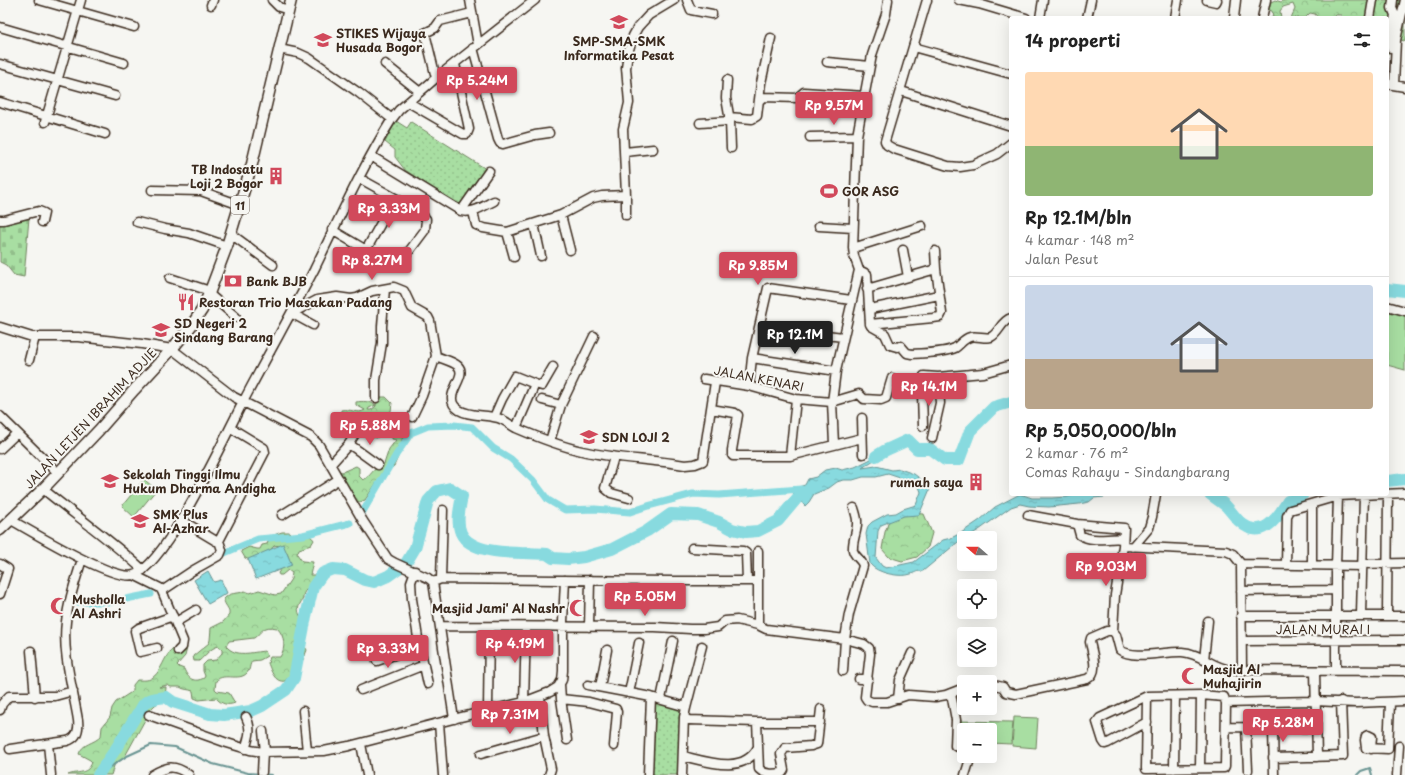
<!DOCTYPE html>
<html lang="id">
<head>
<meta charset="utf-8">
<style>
  body { margin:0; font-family:"Playpen Sans",sans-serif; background:#f2f2f2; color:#222; height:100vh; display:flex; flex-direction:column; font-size:15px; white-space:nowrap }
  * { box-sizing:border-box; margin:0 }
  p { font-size:13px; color:#767676 }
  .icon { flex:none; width:22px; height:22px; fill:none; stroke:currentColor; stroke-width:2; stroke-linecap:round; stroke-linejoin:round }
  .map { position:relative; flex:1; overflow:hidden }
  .sheet { position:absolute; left:1009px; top:16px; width:380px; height:480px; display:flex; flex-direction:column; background:#fff; border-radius:4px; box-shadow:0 4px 16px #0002 }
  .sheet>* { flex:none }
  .needle { width:26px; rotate:290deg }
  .fabs { position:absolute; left:957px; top:531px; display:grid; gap:8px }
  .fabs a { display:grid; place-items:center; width:40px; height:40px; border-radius:4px; background:#fff; box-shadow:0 4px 16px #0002; font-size:20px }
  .price { position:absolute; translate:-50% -34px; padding:0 9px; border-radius:4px; background:#d1495b; color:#fff; font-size:13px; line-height:26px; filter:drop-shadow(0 1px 2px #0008) }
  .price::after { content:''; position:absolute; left:50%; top:24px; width:12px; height:9px; margin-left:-6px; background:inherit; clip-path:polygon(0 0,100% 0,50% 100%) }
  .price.on { background:#222; color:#fff }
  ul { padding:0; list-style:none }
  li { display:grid; align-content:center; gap:8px; height:212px; padding:0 16px }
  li+li { border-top:1px solid #e0e0e0 }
  li span { display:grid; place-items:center; height:124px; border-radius:4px; color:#555 }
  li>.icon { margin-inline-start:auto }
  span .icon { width:72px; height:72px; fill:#fffc; stroke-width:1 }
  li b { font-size:17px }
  h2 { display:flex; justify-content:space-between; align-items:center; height:48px; padding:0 16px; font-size:17px }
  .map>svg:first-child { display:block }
  .grass { fill:url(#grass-dots); stroke:#728460 }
  .forest { fill:url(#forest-crowns); stroke:#728460 }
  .cemetery { fill:url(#cemetery-stones); stroke:#728460 }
  .pitch { fill:#a8dea2; stroke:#728460 }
  .water { fill:url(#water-ripples); stroke:#699492 }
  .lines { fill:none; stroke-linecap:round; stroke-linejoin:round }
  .stream { stroke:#699492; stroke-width:2 }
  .canal { stroke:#88dadf; stroke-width:7 }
  .river { stroke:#88dadf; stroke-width:12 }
  .minor-casing { stroke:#3b2a1e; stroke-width:11 }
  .major-casing { stroke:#3b2a1e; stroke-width:13 }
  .minor { stroke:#f6f6f2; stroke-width:8 }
  .major { stroke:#f6f6f2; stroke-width:10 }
  .labels { text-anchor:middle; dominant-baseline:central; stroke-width:4; stroke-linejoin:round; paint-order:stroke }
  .shield { fill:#f6f6f2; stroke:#73675e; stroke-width:1 }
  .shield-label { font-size:11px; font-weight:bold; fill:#3b2a1e }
  .poi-label { font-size:12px; font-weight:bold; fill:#3b2a1e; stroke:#f6f6f2; text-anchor:start }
  .street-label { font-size:12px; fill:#3b2a1e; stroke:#f6f6f2 }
</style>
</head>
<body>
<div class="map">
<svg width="1405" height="775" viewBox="0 0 1405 775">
  <defs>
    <pattern id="grass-dots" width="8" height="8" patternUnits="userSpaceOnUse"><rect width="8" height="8" fill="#a8dea2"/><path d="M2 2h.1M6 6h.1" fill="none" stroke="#92bf8b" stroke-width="1.8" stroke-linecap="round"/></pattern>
    <pattern id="forest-crowns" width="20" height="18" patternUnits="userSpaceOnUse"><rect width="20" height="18" fill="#a8dea2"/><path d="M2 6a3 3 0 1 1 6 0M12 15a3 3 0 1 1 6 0" fill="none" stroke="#92bf8b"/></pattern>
    <pattern id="cemetery-stones" width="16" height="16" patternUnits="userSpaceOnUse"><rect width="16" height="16" fill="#a8dea2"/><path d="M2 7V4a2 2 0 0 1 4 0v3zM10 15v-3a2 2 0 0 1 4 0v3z" fill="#92bf8b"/></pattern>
    <pattern id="water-ripples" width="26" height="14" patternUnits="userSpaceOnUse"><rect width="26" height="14" fill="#88dadf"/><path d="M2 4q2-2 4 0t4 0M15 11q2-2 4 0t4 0" fill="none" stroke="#76bbbf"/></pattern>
  </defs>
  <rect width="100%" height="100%" fill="#f6f6f2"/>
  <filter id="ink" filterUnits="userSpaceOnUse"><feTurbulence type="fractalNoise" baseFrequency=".025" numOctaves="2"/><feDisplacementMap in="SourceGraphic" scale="8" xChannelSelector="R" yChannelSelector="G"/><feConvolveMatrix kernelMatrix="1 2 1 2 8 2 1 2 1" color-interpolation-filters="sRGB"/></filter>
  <g filter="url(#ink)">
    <path class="grass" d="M396,121L407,128L411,122L486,169L460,206L405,170L395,157V150L385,142Z
      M653,695L683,704L681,775H650Z"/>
    <path class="forest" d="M1275,0L1281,2L1286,0H1405V40L1404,41L1398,39L1390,45L1389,53H1387V18H1342L1341,15H1336L1333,18H1318L1315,14L1310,13L1305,18H1291L1295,9L1293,4L1283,7L1280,11L1281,18H1271L1273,17L1272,11L1267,9L1269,3Z
      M377,397H386L392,403L391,411L386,418V423L389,424L397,422L402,426L404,431L398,457L394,466L381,479L377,482L365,500L360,502L355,501L346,494L344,478L333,469L335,465L336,466L339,471L342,472L356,466L359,468V476L363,480C372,476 371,469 384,464L389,449L396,440L392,439V434L390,432H381L377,438L372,437C368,429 370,425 379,425L382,420C377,418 371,416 366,420L365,427L360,429L357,422L353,418L348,420L341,416V410C350,408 358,415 365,410L356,405V402C363,401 369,401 376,405L369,408L368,410H371L376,406Z
      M905,513L924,514L932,533L928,547L917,557L902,561L889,557L882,549L885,532L889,521Z
      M282,532H289L296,537C303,538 309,532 314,540L311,545L299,549L297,554L302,561L313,562L310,575H316V580L315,583C309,587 302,591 303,599C292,614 304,615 303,625C302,629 300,633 300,638L307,650L303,660L285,681C275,683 271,671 268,663L270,657H280C286,648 285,636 277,628C263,625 263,631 254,638L229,641L226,646C236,658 252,652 265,651L267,656L260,660L252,661C250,664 250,667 249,670C242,684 224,671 216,681L215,689L217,691L229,693L235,703C228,706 221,704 216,698L199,700L194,698L193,691C188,689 184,690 180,687H171L167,685L159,687H166L165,699L155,705L151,709L124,758L120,761L115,763L111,775H68C78,771 88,775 92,762L90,760L79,754C82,743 94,744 101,736L102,727L110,717L112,708L116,702L133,691V685L137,680C142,680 148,681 152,678C166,668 163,646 186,645L187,648L185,656L177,665L179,667L184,669C188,679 194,683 204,678L205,676L203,671V665L207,661L216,660L222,653V650L219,646C210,648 206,655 199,661H194L193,656L209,643L210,640L211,628L223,622L229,615C230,607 224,606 224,599C231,591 236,595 245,591L250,593L259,590L275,595L281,594L291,579L292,573L288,570L282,575H279L278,573L289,559C288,553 282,543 274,546C271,548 271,551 268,553C264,557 255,558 250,560L245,558L241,551L249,547L257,549H260L262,545L267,544L271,536Z"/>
    <path class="cemetery" d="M29,218L24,277L14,275L6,265L0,262V223Z"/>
    <path class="pitch" d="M1387,304L1405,308V370L1387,365Z
      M144,479L156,490L134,517L122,506Z
      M1014,717L1038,718L1036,748L1012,746Z
      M959,721L1013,722L1011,744L990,743V730H964V741H956Z"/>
    <path class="water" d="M896,446L895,449L886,452L862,468L876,466L892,470L900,469L914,474L930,486V489L919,515L904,516L881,525L878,531L876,558L882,566L886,568L914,562L943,540L951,538L961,533L980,520L995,507L1020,494L1032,498H1052L1067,497L1077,494H1108L1104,497L1094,498L1089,502L1079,504L1049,507L1029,506L1020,504L1011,507L979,530L958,542L923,571C916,571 917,572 911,574C901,578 876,573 870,564L866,534L868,526L872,522L887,514L896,513L903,509L916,505L921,492L918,484L888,474L876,477H863L853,480H843L837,482L829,488L814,494L809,502L805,506L792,492L795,488L805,485L808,479L816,477L825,470L836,468L842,470L855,467L875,457L880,450Z
      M283,544L292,565L256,579L248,559Z
      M208,571L214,582L221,580L227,593L208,604L194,580Z"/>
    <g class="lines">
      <path class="stream" d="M98,775L127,756L151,745L175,747L213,764L248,773L272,775
        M1357,775L1361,771L1370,768L1372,775"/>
      <path class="canal" d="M361,515L396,455L411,433L428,426L454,425L472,427L493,448L511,459L533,480L548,500L565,510L595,509L630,512L648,506L693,494L719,495L801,489
        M222,554L258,539L303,535L350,523
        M77,602H111L151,594"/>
      <path class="river" d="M1387,289L1405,291
        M876,456L884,451L908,440L917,449H930L945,460H959L970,431L994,407L1011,402
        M1387,481L1405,479
        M1210,494C1215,498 1220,501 1225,505C1230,510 1234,516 1239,521C1261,542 1277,519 1288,501L1294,499L1303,494
        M98,775L117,747L137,714C141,711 141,707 144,704C149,698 159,698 166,697L173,702L195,709L210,714L224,715L251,711L262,706L286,690L294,678L306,616L313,587L323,573L333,569L345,570L365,580L374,582L388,576L406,563L415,548L428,501L437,491L450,488L462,496C460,507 456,522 461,533C472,557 524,552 547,554L553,558L568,559L584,557L612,549L647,531L671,514L698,515L719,522L732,529L746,532L758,531L778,521L799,496L810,489"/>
      <g class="minor-casing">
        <path id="minor" d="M39,0L134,27
          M272,0L279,7L289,10
          M470,0L478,45
          M687,0L691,10L712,14
          M927,0L885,141L887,145L894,149L948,166L960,167L973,165L997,154L1011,143
          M959,0L979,4L1026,18
          M1207,0L1216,2L1217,0
          M211,5L213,0
          M1040,18L1043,0
          M1087,18L1091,0
          M1175,18L1178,0
          M1234,18L1236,0
          M1262,18L1266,0
          M1370,18L1373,0
          M0,27L124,63
          M913,47L1011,74
          M473,48L498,139L500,143L503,144L535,135L549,133
          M1391,48V36L1395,15L1392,8L1393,0
          M279,49L298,53L309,58L359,93L392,119
          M827,62L870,66
          M0,64L115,96
          M385,64L420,92
          M436,78L425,33L435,28L440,21L472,13
          M727,80L726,98L730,121L731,148
          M1387,84L1405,87
          M1394,85L1396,40L1405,0
          M901,91L1011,126
          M760,100L763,97L797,98L804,92L864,96
          M0,102L105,134
          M408,102L463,134H467L469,129L455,64
          M729,117L752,119L757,116L761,83L771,38
          M45,122L81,0
          M700,123L730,121
          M810,137L857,136
          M625,152L653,149
          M371,156L461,211C473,214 483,206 494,201
          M152,190L201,191L240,205
          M461,211L489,171
          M473,211L476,225L483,228L507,232L561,215L593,198L602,196L626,195
          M561,215L570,250
          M626,215V195L623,129L629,103L626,68L628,53L633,36L638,27L649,15L674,0
          M0,220H4L39,211L44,213L42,222
          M137,222L165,229L189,233L227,246
          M534,224L541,256
          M819,226L853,228
          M332,230L390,264L396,265L401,262L425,230L426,219L421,214L395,198L359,178
          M507,232L514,257
          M231,234L273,265
          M853,248L922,226
          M366,250L395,198
          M903,250L908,277
          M859,270L867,274L870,324L933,318L940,317L942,313L936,269L935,251
          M170,278L210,291
          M867,289L936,269
          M209,294L236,317
          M1387,306L1405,311
          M870,309L939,295
          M293,310L300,309L317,300L337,297L351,299L357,298L372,291L394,287L404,291L412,308L428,317L430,321L436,356L422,396L412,417
          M291,313L313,325
          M870,324L871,326L885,334L890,345L897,347L901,346L907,353L912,354C924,353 945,353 955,348C960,345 963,339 970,337C976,335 985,339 991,337C999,333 1001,321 1011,318
          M0,327L32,337H78L142,344L172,349L234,397L311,437L319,445L363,521L388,559L395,563L428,578L433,582
          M759,327L843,337
          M436,356C442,359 453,361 458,366C469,377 439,397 459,410C471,417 485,414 498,418C505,420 510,425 516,428C537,437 560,446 582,451C616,459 651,459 685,465L695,464L703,461L715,382
          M752,358L836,371
          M29,360L35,337
          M704,379L749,386L796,399L832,402L859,394L864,399L881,400L886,398L892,378
          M749,386L752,358L768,288L851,300
          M376,398V380L382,343V326L385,289
          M542,400L561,405
          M711,409L735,413L738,415L732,450V455L733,456H790L862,438
          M0,416L58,473
          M494,417L502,399L515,376L535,384L542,386L553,367
          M862,418L863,454
          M923,426L922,394L924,376L938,377L983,373L1011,365
          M516,428L535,384
          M932,438L940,403L938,377
          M550,441L561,405L594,336
          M349,444L378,465
          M834,444L832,402L836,371L859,270L854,256L853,248L857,136L872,55L886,14L888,0
          M0,449L17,433
          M790,456L796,399
          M614,457L605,488L611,493L629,498
          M331,464L349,444L358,429
          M43,489C76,516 112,541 143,570
          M282,515L339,479
          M1028,515L1077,524L1124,528L1123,546L1115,595L1113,631L1116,635L1120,650C1133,660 1166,651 1182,652C1200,653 1213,668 1231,670L1405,671
          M11,520C31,531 114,582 134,575C167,564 225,436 243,402C266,358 291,314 314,270C339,219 362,167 392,119L399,110L436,78L535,0
          M181,520L216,541H219
          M1077,524L1080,535C1094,543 1109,537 1123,539
          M1123,546L1226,551L1233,554L1241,564
          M1133,547L1149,528L1152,517L1156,494
          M692,548L743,551L746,553L747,581
          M758,551V625
          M0,564L8,569L0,594
          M1241,564L1363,566
          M1241,564L1242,670
          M1363,564L1405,563
          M1286,565L1287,516L1290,510L1338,496L1405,493
          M1312,565V504
          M415,571L411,582L412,599L418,638L428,684
          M134,575L160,588L162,591L183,641L182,647L178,651
          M441,579L443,510
          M433,582L441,579L673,581H757
          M433,582L454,719
          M162,591L192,571L220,555L222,550L219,541L265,452L264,448L231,428
          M1241,591L1336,590
          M1361,615L1364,495
          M1241,616H1405
          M1387,616L1388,494
          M176,622L196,610
          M440,626L655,627L690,629H704L718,627L725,621L737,620L758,625L766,629L845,639L864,644L869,648L870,654L865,697L867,700L872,702H887L908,695L935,697L946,695L964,688
          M589,627L590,580
          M1242,641L1405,640
          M157,648L140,652L135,631L139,628L173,616
          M31,651L35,697
          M1204,660L1208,621
          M377,661L420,646
          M1336,670V566L1338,496
          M843,671L845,639L849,614L863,566C862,559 854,557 853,550C852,540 858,530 857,521C857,517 855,512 854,508
          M1315,671L1317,757
          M859,679H868
          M560,684L561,699L567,740
          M990,684L1003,687L1006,692L1016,694L1087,679C1100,673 1092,653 1090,642L1091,638L1107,631H1113
          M588,685L651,697L683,706L686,708L684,717L688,720L757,722H820
          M600,687L607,650
          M361,690L424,665
          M629,693L639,643
          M951,693L956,720L955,746L964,749
          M540,697L544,736L551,769L549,775
          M561,699L589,702L616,709L617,712L614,746
          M661,699L673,641
          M898,699L900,680L912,653
          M524,702L526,627
          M1226,703L1315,701L1356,703L1405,701
          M686,708L702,646
          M0,710L2,704L9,696H55L73,691
          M488,710L489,627
          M303,711L307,751
          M149,715L227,743L250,750L263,752L324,751L349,746L461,717L524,702L550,692L558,687L562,680L563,671V622L565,580
          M757,722L759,769C765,775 774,774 782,773L784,770L781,754L785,748L811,746L817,744L821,709
          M1147,722L1108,743L1105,744L1103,741L1097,722L1100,718L1147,696L1201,695L1224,697L1226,703L1225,766L1224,768L1146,769L1147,696
          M439,723L443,775
          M1226,727L1315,728
          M1246,727L1248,770
          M1273,728L1274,775
          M263,731L265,752
          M48,744L51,775
          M361,744L367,775
          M10,749L67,741C78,738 79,729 78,720C73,689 62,653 66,622C68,600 76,580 82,559
          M245,749C249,738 252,728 246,717
          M1371,749L1372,737L1368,735L1366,736L1365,740L1366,748L1388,749L1390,703
          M481,754L544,736
          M683,756C708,762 744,775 758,747
          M1273,758L1343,756L1341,701
          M1200,768L1201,695
          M1174,769L1175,696
          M262,772L263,752
          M152,775C167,766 174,764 189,775
          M648,775L651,697
          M682,775L684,717
          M965,775L971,756
          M1397,775L1399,746"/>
      </g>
      <g class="major-casing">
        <path id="major" d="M0,530L43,489L99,430L134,390L172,349L191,326L202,310L210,291L227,246L252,164L291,0"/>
      </g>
      <use href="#minor" class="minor"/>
      <use href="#major" class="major"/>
    </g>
  </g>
  <defs>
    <g id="school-bare" transform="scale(1.38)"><path d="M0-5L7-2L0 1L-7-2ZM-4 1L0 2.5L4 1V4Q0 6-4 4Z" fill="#d1495b" stroke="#f6f6f2" stroke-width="2.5" paint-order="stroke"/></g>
    <g id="university-bare" transform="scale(1.38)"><path d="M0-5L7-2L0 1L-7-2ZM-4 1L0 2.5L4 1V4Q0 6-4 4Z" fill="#d1495b" stroke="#f6f6f2" stroke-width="2.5" paint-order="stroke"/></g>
    <g id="building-bare" transform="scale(1.38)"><path d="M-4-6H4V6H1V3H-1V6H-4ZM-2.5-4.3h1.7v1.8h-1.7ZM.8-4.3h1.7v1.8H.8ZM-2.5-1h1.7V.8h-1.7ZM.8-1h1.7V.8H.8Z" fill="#d1495b" stroke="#f6f6f2" stroke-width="2.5" paint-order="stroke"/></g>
    <g id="stadium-bare" transform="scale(1.38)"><path d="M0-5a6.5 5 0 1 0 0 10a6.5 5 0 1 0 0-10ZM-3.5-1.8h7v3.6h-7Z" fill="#d1495b" stroke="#f6f6f2" stroke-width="2.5" paint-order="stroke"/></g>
    <g id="bank-bare" transform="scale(1.38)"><path d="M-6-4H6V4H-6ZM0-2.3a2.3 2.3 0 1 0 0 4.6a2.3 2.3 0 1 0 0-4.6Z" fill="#d1495b" stroke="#f6f6f2" stroke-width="2.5" paint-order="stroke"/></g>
    <g id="restaurant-bare" transform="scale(1.38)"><path d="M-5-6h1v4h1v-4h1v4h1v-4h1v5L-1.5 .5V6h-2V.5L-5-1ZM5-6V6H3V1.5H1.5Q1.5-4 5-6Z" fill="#d1495b" stroke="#f6f6f2" stroke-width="2.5" paint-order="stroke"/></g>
    <g id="mosque-bare" transform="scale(1.38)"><path d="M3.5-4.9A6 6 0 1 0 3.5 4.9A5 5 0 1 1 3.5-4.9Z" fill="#d1495b" stroke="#f6f6f2" stroke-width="2.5" paint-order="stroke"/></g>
  </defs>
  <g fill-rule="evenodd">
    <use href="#school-bare" x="619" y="22"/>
    <use href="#university-bare" x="323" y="40"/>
    <use href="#building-bare" x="276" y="176"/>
    <use href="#stadium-bare" x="829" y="191"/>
    <use href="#bank-bare" x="233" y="281"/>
    <use href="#restaurant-bare" x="186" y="302"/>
    <use href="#school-bare" x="161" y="330"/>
    <use href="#school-bare" x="589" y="437"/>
    <use href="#university-bare" x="110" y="481"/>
    <use href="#building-bare" x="976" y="482"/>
    <use href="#school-bare" x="140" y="521"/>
    <use href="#mosque-bare" x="59" y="606"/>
    <use href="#mosque-bare" x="578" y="608"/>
    <use href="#mosque-bare" x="1190" y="676"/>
  </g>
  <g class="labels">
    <rect class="shield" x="231" y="196" width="18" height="18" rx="3"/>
    <g class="shield-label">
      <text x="240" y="205">11</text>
    </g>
    <g class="poi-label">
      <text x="336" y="33">STIKES Wijaya<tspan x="336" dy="14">Husada Bogor</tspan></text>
      <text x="619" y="41" text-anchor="middle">SMP-SMA-SMK<tspan x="619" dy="14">Informatika Pesat</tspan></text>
      <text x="263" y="169" text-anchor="end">TB Indosatu<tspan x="263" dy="14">Loji 2 Bogor</tspan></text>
      <text x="842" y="191">GOR ASG</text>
      <text x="246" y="281">Bank BJB</text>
      <text x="199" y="302">Restoran Trio Masakan Padang</text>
      <text x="174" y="323">SD Negeri 2<tspan x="174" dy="14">Sindang Barang</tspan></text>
      <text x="602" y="437">SDN LOJI 2</text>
      <text x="123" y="474">Sekolah Tinggi Ilmu<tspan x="123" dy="14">Hukum Dharma Andigha</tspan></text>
      <text x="963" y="482" text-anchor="end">rumah saya</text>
      <text x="153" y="514">SMK Plus<tspan x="153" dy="14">Al-Azhar</tspan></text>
      <text x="72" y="599">Musholla<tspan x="72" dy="14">Al Ashri</tspan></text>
      <text x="565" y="608" text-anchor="end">Masjid Jami' Al Nashr</text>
      <text x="1203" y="669">Masjid Al<tspan x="1203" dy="14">Muhajirin</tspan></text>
    </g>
    <g class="street-label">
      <text transform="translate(759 378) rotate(11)">JALAN KENARI</text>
      <text transform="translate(90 418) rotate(-47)">JALAN LETJEN IBRAHIM ADJIE</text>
      <text x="1323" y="629">JALAN MURAI I</text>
    </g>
  </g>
</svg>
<div class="fabs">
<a><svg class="needle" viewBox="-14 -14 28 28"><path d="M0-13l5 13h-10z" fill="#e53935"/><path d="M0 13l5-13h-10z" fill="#767676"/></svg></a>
<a><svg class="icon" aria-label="locate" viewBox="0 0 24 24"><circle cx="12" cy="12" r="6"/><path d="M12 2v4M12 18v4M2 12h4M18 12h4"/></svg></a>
<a><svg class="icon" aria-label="layers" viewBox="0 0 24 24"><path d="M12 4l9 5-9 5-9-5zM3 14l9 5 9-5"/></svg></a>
<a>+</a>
<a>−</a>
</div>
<b class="price" style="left:477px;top:101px">Rp 5.24M</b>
<b class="price" style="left:834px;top:126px">Rp 9.57M</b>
<b class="price" style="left:389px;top:229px">Rp 3.33M</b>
<b class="price" style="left:372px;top:281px">Rp 8.27M</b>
<b class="price" style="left:758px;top:286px">Rp 9.85M</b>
<b class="price on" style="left:795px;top:355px">Rp 12.1M</b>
<b class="price" style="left:929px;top:407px">Rp 14.1M</b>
<b class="price" style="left:370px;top:446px">Rp 5.88M</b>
<b class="price" style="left:1106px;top:587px">Rp 9.03M</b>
<b class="price" style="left:645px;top:617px">Rp 5.05M</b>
<b class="price" style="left:515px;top:664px">Rp 4.19M</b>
<b class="price" style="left:388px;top:669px">Rp 3.33M</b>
<b class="price" style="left:510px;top:735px">Rp 7.31M</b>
<b class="price" style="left:1283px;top:743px">Rp 5.28M</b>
<section class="sheet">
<h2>14 properti<svg class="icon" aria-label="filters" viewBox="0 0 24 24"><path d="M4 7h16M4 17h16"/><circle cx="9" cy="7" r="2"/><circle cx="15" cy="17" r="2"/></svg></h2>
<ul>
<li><span style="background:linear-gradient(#ffd9b3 60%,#8fb573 0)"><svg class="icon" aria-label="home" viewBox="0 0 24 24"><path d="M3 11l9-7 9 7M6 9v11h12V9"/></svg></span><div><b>Rp 12.1M/bln</b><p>4 kamar · 148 m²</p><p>Jalan Pesut</p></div></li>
<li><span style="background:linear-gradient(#c9d6e8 60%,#b9a48a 0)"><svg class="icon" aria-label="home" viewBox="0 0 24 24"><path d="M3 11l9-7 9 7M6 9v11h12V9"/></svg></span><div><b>Rp 5,050,000/bln</b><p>2 kamar · 76 m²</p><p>Comas Rahayu - Sindangbarang</p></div></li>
</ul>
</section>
</div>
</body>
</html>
